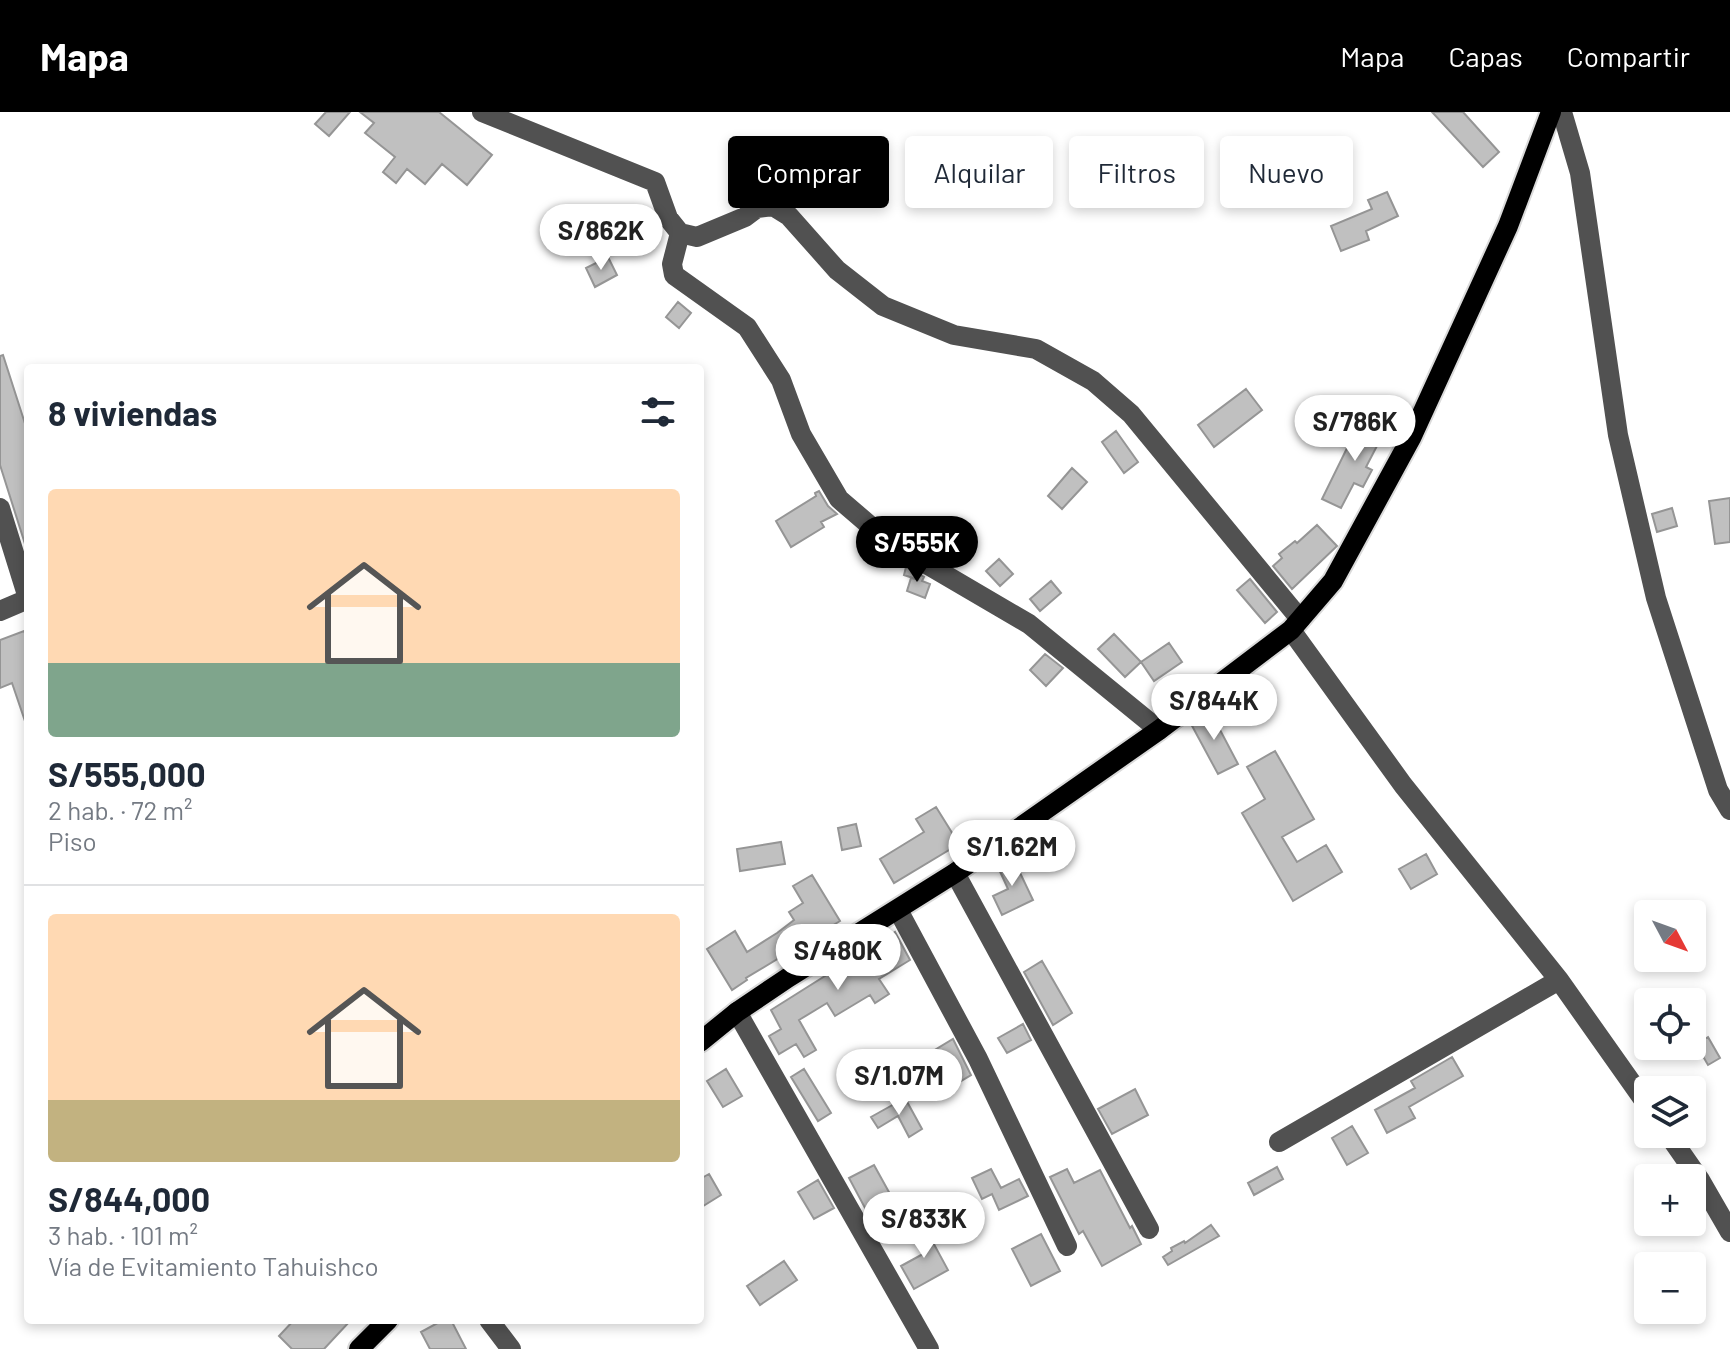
<!DOCTYPE html>
<html lang="es">
<head>
<meta charset="utf-8">
<style>
  body { margin:0; font-family:Barlow,sans-serif; background:#f2f2f3; color:#1f2937; height:100vh; display:flex; flex-direction:column; font-size:30px; white-space:nowrap }
  * { box-sizing:border-box; margin:0 }
  p { font-size:26px; color:#747a83 }
  .icon { flex:none; width:44px; height:44px; fill:none; stroke:currentColor; stroke-width:2; stroke-linecap:round; stroke-linejoin:round }
  .map { position:relative; flex:1; overflow:hidden }
  .panel { position:absolute; left:24px; top:252px; width:680px; height:960px; display:flex; flex-direction:column; background:#fff; border-radius:8px; box-shadow:0 4px 12px #0003 }
  .panel>* { flex:none }
  .guide { position:absolute; left:728px; top:24px; width:760px; height:72px; display:flex; gap:16px }
  .needle { width:52px; rotate:131deg }
  .tools { position:absolute; left:1634px; top:788px; display:grid; gap:16px }
  .tools a { display:grid; place-items:center; width:72px; height:72px; border-radius:8px; background:#fff; box-shadow:0 4px 12px #0003; font-size:40px }
  .price { position:absolute; translate:-50% -68px; padding:0 18px; border-radius:28px; background:#fff; color:#222; font-size:26px; line-height:52px; filter:drop-shadow(0 2px 4px #0008) }
  .price::after { content:''; position:absolute; left:50%; top:48px; width:24px; height:18px; margin-left:-12px; background:inherit; clip-path:polygon(0 0,100% 0,50% 100%) }
  .price.selected { background:#000; color:#fff }
  ul { padding:0; list-style:none }
  li { display:grid; align-content:center; gap:16px; height:424px; padding:0 24px }
  li+li { border-top:2px solid #e0e1e3 }
  li span { display:grid; place-items:center; height:248px; border-radius:8px; color:#555 }
  li>.icon { margin-inline-start:auto }
  span .icon { width:144px; height:144px; fill:#fffc; stroke-width:1 }
  li b { font-size:34px }
  h2 { display:flex; justify-content:space-between; align-items:center; height:96px; padding:0 24px; font-size:34px }
  .tag { padding:0 28px; border-radius:8px; background:#fff; box-shadow:0 4px 12px #0003; font-size:28px; line-height:72px }
  .tag.selected { background:#000; color:#fff }
  header { display:flex; align-items:center; gap:48px; box-sizing:border-box; height:112px; padding:0 40px; background:#000; color:#fff }
  header strong { font-size:38px }
  nav { display:flex; gap:44px; margin-inline-start:auto; font-size:28px }
  .map>svg:first-child { display:block }
  .building { fill:#c0c0c0; stroke:#959595; stroke-width:2 }
  .lines { fill:none; stroke-linecap:round; stroke-linejoin:round }
  .major-casing { stroke:#dbdbdb; stroke-width:24 }
  .minor { stroke:#515151; stroke-width:20 }
  .major { stroke:#000; stroke-width:20 }
</style>
</head>
<body>
<header>
<strong>Mapa</strong>
<nav><a>Mapa</a><a>Capas</a><a>Compartir</a></nav>
</header>
<div class="map">
<svg width="1730" height="1237" viewBox="0 0 1730 1237">
  <rect width="100%" height="100%" fill="#fff"/>
  <path class="building" d="M326,0H350L329,24L315,12Z
    M360,0H439L492,43L467,73L442,52L425,72L407,57L396,71L383,60L395,45L365,21L374,11Z
    M1432,0H1463L1499,40L1483,55Z
    M1387,80L1398,104L1366,119L1369,128L1341,139L1331,114L1372,97L1368,88Z
    M608,145L617,163L595,175L586,156Z
    M678,190L691,201L679,216L666,205Z
    M3,243L28,321V431L25,432L0,353V244Z
    M1246,277L1262,298L1214,335L1198,313Z
    M1366,308L1391,321L1384,333L1379,330L1366,355L1372,358L1363,375L1354,371L1341,396L1322,387L1351,328L1354,329Z
    M1116,319L1138,350L1124,361L1102,330Z
    M1072,356L1087,370L1062,397L1048,384Z
    M819,379L828,394L837,402L821,410L824,415L791,435L776,409L816,384L815,381Z
    M1730,386V430L1715,432L1709,389Z
    M1672,396L1677,414L1657,420L1652,402Z
    M1317,413L1337,434L1292,477L1273,454L1282,446L1279,442L1295,429L1297,431Z
    M999,447L1013,462L1000,474L986,459Z
    M906,455L924,465L922,469L930,472L925,486L907,479L911,466L919,468L904,463Z
    M1250,467L1277,500L1265,511L1237,478Z
    M1051,469L1061,481L1040,499L1030,487Z
    M24,519L28,528V611L26,612L12,571L0,576V528Z
    M1114,522L1141,550L1125,565L1098,537Z
    M1169,531L1182,550L1154,569L1141,550Z
    M1045,542L1063,556L1046,574L1030,558Z
    M1209,597L1238,652L1218,662L1190,610Z
    M1275,639L1314,707L1282,725L1297,750L1326,733L1342,760L1293,789L1242,701L1265,687L1247,655Z
    M936,695L959,732L894,771L880,747L924,720L916,707Z
    M856,712L861,734L842,738L838,716Z
    M781,730L785,752L740,759L737,737Z
    M1426,742L1437,762L1411,777L1399,757Z
    M1013,746L1033,788L1002,803L993,784L1008,777L997,753Z
    M812,763L840,809L746,866L747,868L732,878L707,837L735,819L747,840L777,821L794,808L789,800L803,791L793,774Z
    M895,820L910,848L879,867L889,882L875,891L870,883L835,904L827,891L799,908L816,938L804,945L796,932L779,942L769,924L781,917L771,898Z
    M1042,849L1072,901L1053,913L1024,860Z
    M1023,912L1031,928L1007,941L998,926Z
    M1708,925L1720,946L1708,953L1696,932Z
    M953,927L971,963L936,984L927,968L939,960L928,942Z
    M1452,945L1463,964L1409,995L1415,1006L1387,1021L1375,998L1415,976L1411,969Z
    M726,957L742,984L723,995L707,969Z
    M804,957L831,1001L818,1009L791,965Z
    M1135,977L1148,1003L1112,1022L1098,997Z
    M905,986L922,1017L909,1025L898,1004L878,1016L871,1005Z
    M1352,1014L1368,1041L1347,1053L1332,1026Z
    M874,1053L890,1082L884,1086L900,1116L881,1126L849,1066Z
    M1277,1055L1283,1067L1254,1083L1248,1071Z
    M991,1057L1001,1076L1019,1067L1028,1084L999,1098L992,1082L982,1087L972,1066Z
    M1067,1057L1074,1071L1100,1058L1130,1116L1132,1114L1141,1132L1102,1154L1083,1119L1079,1122L1050,1065Z
    M709,1062L721,1083L700,1096V1067Z
    M818,1068L834,1096L814,1107L798,1080Z
    M923,1112L948,1158L914,1177L901,1154L923,1142L910,1119Z
    M1211,1113L1219,1124L1168,1153L1163,1145L1172,1139L1171,1136L1184,1129L1185,1131Z
    M1041,1122L1060,1159L1031,1174L1012,1137Z
    M784,1149L797,1168L760,1193L747,1174Z
    M294,1208H351L324,1237H292L279,1224Z
    M443,1208H451L466,1237H430L421,1220Z"/>
  <g class="lines">
    <g class="major-casing">
      <path id="major" d="M700,930L737,900L789,865L955,761L1159,618L1291,518L1333,469L1411,326L1508,114L1551,0
        M359,1237L388,1208"/>
    </g>
    <path class="minor" d="M482,0L655,70L668,106L680,121L697,125L745,105L757,96L773,94L789,104L837,158L883,194L954,223L1036,237L1093,269L1131,302L1300,507
      M1562,0L1580,61L1618,323L1656,486L1718,678L1730,698
      M680,121L672,152L674,163L747,215L781,268L801,322L839,387L889,430L1029,512L1159,618
      M0,396L28,486
      M0,499L28,487
      M1291,518L1403,673L1559,868L1648,994
      M955,761L1149,1117
      M898,798L978,947L1067,1134
      M737,900L929,1237
      M1668,1022L1700,1068L1730,1120
      M1279,1030L1559,868
      M489,1208L511,1237"/>
    <use href="#major" class="major"/>
  </g>
</svg>
<div class="tools">
<a><svg class="needle" viewBox="-14 -14 28 28"><path d="M0-13l5 13h-10z" fill="#e53935"/><path d="M0 13l5-13h-10z" fill="#747a83"/></svg></a>
<a><svg class="icon" aria-label="locate" viewBox="0 0 24 24"><circle cx="12" cy="12" r="6"/><path d="M12 2v4M12 18v4M2 12h4M18 12h4"/></svg></a>
<a><svg class="icon" aria-label="layers" viewBox="0 0 24 24"><path d="M12 4l9 5-9 5-9-5zM3 14l9 5 9-5"/></svg></a>
<a>+</a>
<a>−</a>
</div>
<b class="price" style="left:601px;top:160px">S/862K</b>
<b class="price" style="left:1355px;top:351px">S/786K</b>
<b class="price selected" style="left:917px;top:472px">S/555K</b>
<b class="price" style="left:1214px;top:630px">S/844K</b>
<b class="price" style="left:1012px;top:776px">S/1.62M</b>
<b class="price" style="left:838px;top:880px">S/480K</b>
<b class="price" style="left:899px;top:1005px">S/1.07M</b>
<b class="price" style="left:924px;top:1148px">S/833K</b>
<div class="guide">
<a class="tag selected">Comprar</a>
<a class="tag">Alquilar</a>
<a class="tag">Filtros</a>
<a class="tag">Nuevo</a>
</div>
<section class="panel">
<h2>8 viviendas<svg class="icon" aria-label="filters" viewBox="0 0 24 24"><path d="M4 7h16M4 17h16"/><circle cx="9" cy="7" r="2"/><circle cx="15" cy="17" r="2"/></svg></h2>
<ul>
<li><span style="background:linear-gradient(#ffd9b3 70%,#7fa58c 0)"><svg class="icon" aria-label="home" viewBox="0 0 24 24"><path d="M3 11l9-7 9 7M6 9v11h12V9"/></svg></span><div><b>S/555,000</b><p>2 hab. · 72 m²</p><p>Piso</p></div></li>
<li><span style="background:linear-gradient(#ffd9b3 75%,#c2b280 0)"><svg class="icon" aria-label="home" viewBox="0 0 24 24"><path d="M3 11l9-7 9 7M6 9v11h12V9"/></svg></span><div><b>S/844,000</b><p>3 hab. · 101 m²</p><p>Vía de Evitamiento Tahuishco</p></div></li>
</ul>
</section>
</div>
</body>
</html>
